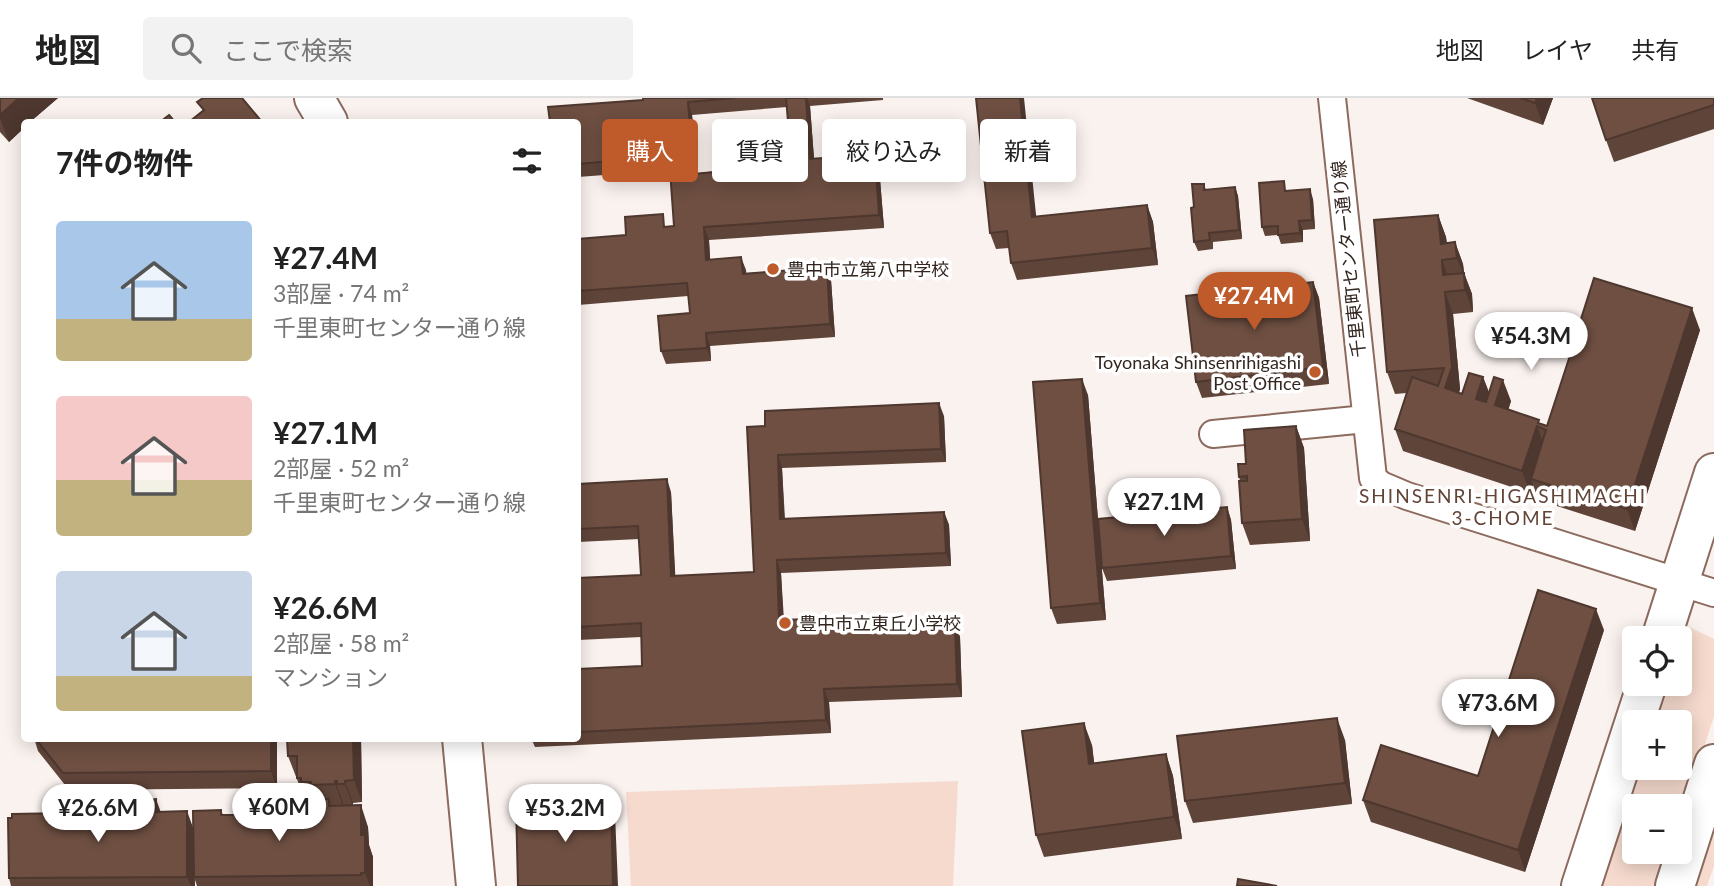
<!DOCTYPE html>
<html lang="ja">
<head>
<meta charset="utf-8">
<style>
  body { margin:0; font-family:Lato,"Noto Sans JP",sans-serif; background:#f2f2f2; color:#222; height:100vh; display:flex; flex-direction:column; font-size:26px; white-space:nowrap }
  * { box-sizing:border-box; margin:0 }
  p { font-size:23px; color:#767676 }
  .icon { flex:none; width:38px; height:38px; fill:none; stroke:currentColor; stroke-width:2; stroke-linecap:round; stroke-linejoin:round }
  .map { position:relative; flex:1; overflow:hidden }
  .drawer { position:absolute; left:21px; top:21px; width:560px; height:623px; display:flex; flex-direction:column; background:#fff; border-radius:7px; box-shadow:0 4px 18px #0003 }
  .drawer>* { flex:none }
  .banner { position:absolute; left:602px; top:21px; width:665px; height:63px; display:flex; gap:14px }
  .buttons { position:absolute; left:1622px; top:528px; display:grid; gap:14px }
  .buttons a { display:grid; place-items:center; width:70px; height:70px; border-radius:7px; background:#fff; box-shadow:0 4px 18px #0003; font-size:35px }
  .price { position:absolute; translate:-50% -60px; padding:0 16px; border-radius:24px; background:#fff; color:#222; font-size:23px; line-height:46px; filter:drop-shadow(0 2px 4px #0008) }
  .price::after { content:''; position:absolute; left:50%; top:42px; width:21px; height:16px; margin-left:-10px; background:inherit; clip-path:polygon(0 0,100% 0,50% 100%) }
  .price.current { background:#bf5a2a; color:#fff }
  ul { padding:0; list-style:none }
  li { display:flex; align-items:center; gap:21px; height:175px; padding:0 35px }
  li span { display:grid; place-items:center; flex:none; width:196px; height:140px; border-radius:7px; color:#555 }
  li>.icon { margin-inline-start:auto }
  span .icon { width:84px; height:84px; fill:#fffc; stroke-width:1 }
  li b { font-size:30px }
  h2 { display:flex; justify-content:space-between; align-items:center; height:84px; padding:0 35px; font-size:30px }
  .tag { padding:0 24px; border-radius:7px; background:#fff; box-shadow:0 4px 18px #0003; font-size:24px; line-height:63px }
  .tag.current { background:#bf5a2a; color:#fff }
  header { display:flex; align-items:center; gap:42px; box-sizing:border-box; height:98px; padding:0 35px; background:#fff; border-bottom:2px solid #e0e0e0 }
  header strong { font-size:33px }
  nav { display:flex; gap:38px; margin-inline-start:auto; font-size:24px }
  .search { width:490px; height:63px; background:#f2f2f2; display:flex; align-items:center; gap:18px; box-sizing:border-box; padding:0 24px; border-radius:7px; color:#767676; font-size:26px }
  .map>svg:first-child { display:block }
  .green { fill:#f6dace }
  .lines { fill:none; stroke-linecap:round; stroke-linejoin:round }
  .street-casing { stroke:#8c6b5e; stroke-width:30 }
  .secondary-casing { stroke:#8c6b5e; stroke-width:42 }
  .street { stroke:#fff; stroke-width:26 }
  .secondary { stroke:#fff; stroke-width:38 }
  .wall { fill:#5f4439; fill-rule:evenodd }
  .shaded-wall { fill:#4d372e }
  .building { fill:#6e4f42; stroke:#4d372e; stroke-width:2 }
  .poi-dot { fill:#bf5a2a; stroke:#fff; stroke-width:2.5 }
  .labels { text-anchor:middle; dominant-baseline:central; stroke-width:7; stroke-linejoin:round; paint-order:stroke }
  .street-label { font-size:18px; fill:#332620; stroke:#fff }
  .poi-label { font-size:18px; fill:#332620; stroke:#fff; text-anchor:start }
  .neighbourhood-label { font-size:19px; letter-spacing:2px; fill:#624437; stroke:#fff }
</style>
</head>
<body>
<header>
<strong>地図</strong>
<div class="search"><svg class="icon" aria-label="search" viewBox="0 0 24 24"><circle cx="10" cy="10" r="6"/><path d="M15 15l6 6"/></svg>ここで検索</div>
<nav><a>地図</a><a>レイヤ</a><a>共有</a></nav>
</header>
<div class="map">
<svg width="1714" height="788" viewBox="0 0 1714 788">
  <rect width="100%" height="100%" fill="#faf2ef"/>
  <path class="green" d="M1685,527L1714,541V618L1680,725V709H1634V754H1671L1660,788H1599L1637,670H1680V625H1651L1663,586H1680V541Z
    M958,683L953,788H631L626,694Z
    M1714,718V768L1707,788H1691Z"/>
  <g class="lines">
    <g class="street-casing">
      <path id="street" d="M1332,0L1373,380L1381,387L1407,398L1714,495
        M1213,336L1366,321"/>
    </g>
    <g class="secondary-casing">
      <path id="secondary" d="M314,0L328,24
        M1661,541L1714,375
        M462,640L476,788
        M1581,788L1647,586
        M1675,788L1714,666"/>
    </g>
    <use href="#street" class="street"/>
    <use href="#secondary" class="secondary"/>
  </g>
  <path class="wall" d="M0,0H58L30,24H24V30L9,44L0,34Z
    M643,0H883V2L810,8L814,60L879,69L884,130L709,142L710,161L746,172V175L827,169L831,182L835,239L710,248L711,263L666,266L661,253L690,215L688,198L578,207V141L626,137L674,128L670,72L578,79V24L643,2ZM787,9L791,58L773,68L698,75L692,17Z
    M1467,0H1553L1543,27Z
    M1714,0V31L1614,64L1606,42Z
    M1204,86L1206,92L1235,89L1238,98L1242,141L1213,144V151L1198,153L1194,144Z
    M1288,93L1313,101L1315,131L1303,132V144L1281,146L1278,137L1265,138L1262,129Z
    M1147,107L1153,124L1158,167L1017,182L1011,165L1009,150L996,151L990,135L1036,119Z
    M1438,117L1446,139L1447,145L1455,144L1463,166L1464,175L1472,196L1473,214L1453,216L1460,291L1459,295L1462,296L1483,279L1489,294L1511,303L1508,312L1547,328L1572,251L1565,232L1580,224L1700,232L1635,433L1538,402L1533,387L1530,395L1403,353L1395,331L1407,295L1395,296L1387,274Z
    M1313,184L1319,200L1329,286L1202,300L1196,284Z
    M1088,297L1098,421L1227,409L1231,422L1236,471L1107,483L1102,470L1098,426L1106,522L1057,526L1051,510Z
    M944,318L946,364L782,370L785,421L944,414L949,427L951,468L781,475L784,522L814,532L955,526L960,539L962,599L829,604L831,635L535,649L531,640H578V571L642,568L641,539L578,542V480L641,477L639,441L578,444V386L671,394L675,478L754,474L747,329Z
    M1296,328L1304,350L1310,443L1250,447L1242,425L1240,383L1239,379L1246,366Z
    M1604,532L1525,774L1371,724L1363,702L1478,678Z
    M34,640H277V690L69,692L38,653Z
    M361,640L362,704L353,705V707L368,729L369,747L373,759V788H197L195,782V788H11L9,780L68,715L77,701L82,715L161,713L193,731L221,712L223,717H238L247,700L253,716L317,715V706H309L308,702H305L288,658Z
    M1345,642L1352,706L1193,725L1185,703Z
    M1092,647L1094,665L1166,656L1173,678L1182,741L1044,759L1036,737Z"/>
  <path class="shaded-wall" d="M19,0H58L30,24H24V30L9,44L0,20V17Z
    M806,0H807L810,8L815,74L810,61Z
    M1020,0H1024L1038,136L1032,119Z
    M1537,0H1553L1543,27L1535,5Z
    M688,4L692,17L699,89L694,76Z
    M875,56L879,69L884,130L879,117Z
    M1235,89L1238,98L1242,141L1239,132Z
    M1310,91L1313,101L1315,131L1312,122Z
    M1147,107L1153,124L1158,167L1152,150Z
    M1438,117L1446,139L1448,161L1441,146Z
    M1299,123L1303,132V144L1300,135Z
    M704,129L709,142L711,175L706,162Z
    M1455,144L1463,166L1465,182L1457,160Z
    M741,159L746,172L748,189L743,176Z
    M1442,162L1450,184L1443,177Z
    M827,169L831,182L835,239L830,226Z
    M1464,175L1472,196L1473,214L1465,192Z
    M1313,184L1319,200L1329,286L1323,269Z
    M1445,194L1453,216L1460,291L1453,312L1445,290Z
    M1692,210L1700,232L1635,433L1627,411Z
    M706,235L710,248L711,263L707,250Z
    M1483,279L1491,301L1484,323L1476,301Z
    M1082,281L1088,297L1106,522L1100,505Z
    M1503,282L1511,303L1503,329L1495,307Z
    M939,305L944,318L946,364L941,351Z
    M1296,328L1304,350L1310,443L1302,421Z
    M1537,328L1545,350L1531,381L1533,387L1530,395L1522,373Z
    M778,357L782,370L785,434L780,421Z
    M667,381L671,394L676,491L671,478Z
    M1227,409L1231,422L1236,471L1231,458Z
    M944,414L949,427L951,468L946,455Z
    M777,462L781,475L784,535L779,522Z
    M1596,511L1604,532L1525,774L1518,752Z
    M955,526L960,539L962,599L957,586Z
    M824,591L829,604L831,635L826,622Z
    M1337,620L1345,642L1352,706L1345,685Z
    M1084,625L1092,647L1097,688L1089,666Z
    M271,640H277V690L271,673Z
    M353,640H361L362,704L354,682Z
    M1166,656L1173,678L1182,741L1174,719Z
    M335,683L343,705V708L335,686Z
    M345,683L353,705V708L345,686Z
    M247,700L255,722L247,716Z
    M77,701L85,723L77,715Z
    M156,701L164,723L156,714Z
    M611,703L615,716L618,788H613Z
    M361,707L368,729L369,747L373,759V788H370L365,775L361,737Z
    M187,713L195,735L194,779L195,788H191L187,779Z"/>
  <path class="building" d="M0,0H19L0,17Z
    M203,0H242L262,24H189L204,12L197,4Z
    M643,0H735L688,4L694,76L773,68L772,59L791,58L786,0H806L810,61L875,56L879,117L704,129L706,162L741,159L743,176L827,169L830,226L706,235L707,250L661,253L658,218L690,215L687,185L578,193V141L626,137L625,119L663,116L664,129L674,128L669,58L578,66V24H550L548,9L643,2Z
    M976,0H1020L1032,119L1147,107L1152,150L1011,165L1007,133L990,135Z
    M1520,0H1537L1535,5Z
    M1592,0H1714V7L1606,42Z
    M169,17L175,24H160Z
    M1284,83L1285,93L1310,91L1312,122L1299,123L1300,135L1278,137V128L1262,129L1259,85Z
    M1192,86H1204V92L1235,89L1239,132L1209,135L1210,142L1194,144L1191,110L1194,109Z
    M1438,117L1441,146L1455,144L1457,160L1442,162L1443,177L1464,175L1465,192L1445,194L1452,269L1445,290L1462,296L1469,275L1483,279L1476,301L1486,304L1494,279L1503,282L1495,307L1539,322L1538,325L1547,328L1577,236L1565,232L1568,221L1580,224L1594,180L1692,210L1627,411L1531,381L1546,332L1537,328L1522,373L1395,331L1412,279L1438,288L1444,270L1387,274L1374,122Z
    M1313,184L1323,269L1196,284L1186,198Z
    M1082,281L1100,505L1051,510L1033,284Z
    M939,305L941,351L778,357L780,421L944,414L946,455L777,462L779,522L810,521V532L955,526L957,586L824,591L826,622L578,634V571L642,568L641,525L578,529V480L641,477L638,428L578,431V386L667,381L671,478L754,474L747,329L765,328V313Z
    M1296,328L1302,421L1242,425L1239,383H1247V378L1239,379L1238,366H1246L1244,332Z
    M1227,409L1231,458L1102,470L1098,421Z
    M1538,492L1596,511L1518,752L1363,702L1381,647L1478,678Z
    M1337,620L1345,685L1185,703L1177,638Z
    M1084,625L1089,666L1166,656L1174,719L1036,737L1022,633Z
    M35,640H271V673L63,675Z
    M297,640H353L354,682L345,683V686H337V683H335V686L311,687V684H301V680H297V658H288L287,641Z
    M238,700H247V716L317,715V701H329V708L361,707V737H365V775H361V777L194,779L193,713L221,712V717H238Z
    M67,701H77V715L147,714L146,702L156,701V714L187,713V779L9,780L8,720H12V716L68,715Z
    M611,703L613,788H518L516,706Z
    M1238,781L1277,788H1237Z"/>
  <g class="poi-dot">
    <circle cx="773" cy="171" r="7"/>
    <circle cx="1315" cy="274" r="7"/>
    <circle cx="785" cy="525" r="7"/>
  </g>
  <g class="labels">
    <g class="street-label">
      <text transform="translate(1348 161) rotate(-96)">千里東町センター通り線</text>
    </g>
    <g class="poi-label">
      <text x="787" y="171">豊中市立第八中学校</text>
      <text x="1301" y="264" text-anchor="end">Toyonaka Shinsenrihigashi<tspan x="1301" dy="21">Post Office</tspan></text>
      <text x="799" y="525">豊中市立東丘小学校</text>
    </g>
    <g class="neighbourhood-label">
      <text x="1503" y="397">SHINSENRI-HIGASHIMACHI<tspan x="1503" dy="22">3-CHOME</tspan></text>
    </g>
  </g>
</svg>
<div class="buttons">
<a><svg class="icon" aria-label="locate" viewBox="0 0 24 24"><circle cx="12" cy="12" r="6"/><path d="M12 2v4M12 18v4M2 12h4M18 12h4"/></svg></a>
<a>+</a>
<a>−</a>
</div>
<b class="price current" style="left:1254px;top:234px">¥27.4M</b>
<b class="price" style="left:1531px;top:274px">¥54.3M</b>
<b class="price" style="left:1164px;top:440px">¥27.1M</b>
<b class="price" style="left:1498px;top:641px">¥73.6M</b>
<b class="price" style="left:279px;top:745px">¥60M</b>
<b class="price" style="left:98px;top:746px">¥26.6M</b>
<b class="price" style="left:565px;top:746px">¥53.2M</b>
<div class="banner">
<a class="tag current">購入</a>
<a class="tag">賃貸</a>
<a class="tag">絞り込み</a>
<a class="tag">新着</a>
</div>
<section class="drawer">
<h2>7件の物件<svg class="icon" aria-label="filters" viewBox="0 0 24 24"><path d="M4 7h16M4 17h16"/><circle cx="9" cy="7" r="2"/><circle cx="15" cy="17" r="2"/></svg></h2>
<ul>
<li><span style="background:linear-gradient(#a9c7e8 70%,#c2b280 0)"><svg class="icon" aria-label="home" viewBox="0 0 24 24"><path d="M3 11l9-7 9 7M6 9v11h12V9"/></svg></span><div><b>¥27.4M</b><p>3部屋 · 74 m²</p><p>千里東町センター通り線</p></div></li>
<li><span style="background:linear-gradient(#f6c9c9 60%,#c2b280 0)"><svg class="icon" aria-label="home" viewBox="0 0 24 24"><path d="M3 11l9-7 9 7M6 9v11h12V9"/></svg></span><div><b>¥27.1M</b><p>2部屋 · 52 m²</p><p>千里東町センター通り線</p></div></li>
<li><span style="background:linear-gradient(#c9d6e8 75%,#c2b280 0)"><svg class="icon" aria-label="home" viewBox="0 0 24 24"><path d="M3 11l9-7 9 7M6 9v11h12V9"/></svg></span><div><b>¥26.6M</b><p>2部屋 · 58 m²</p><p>マンション</p></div></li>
</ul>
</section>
</div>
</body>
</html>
